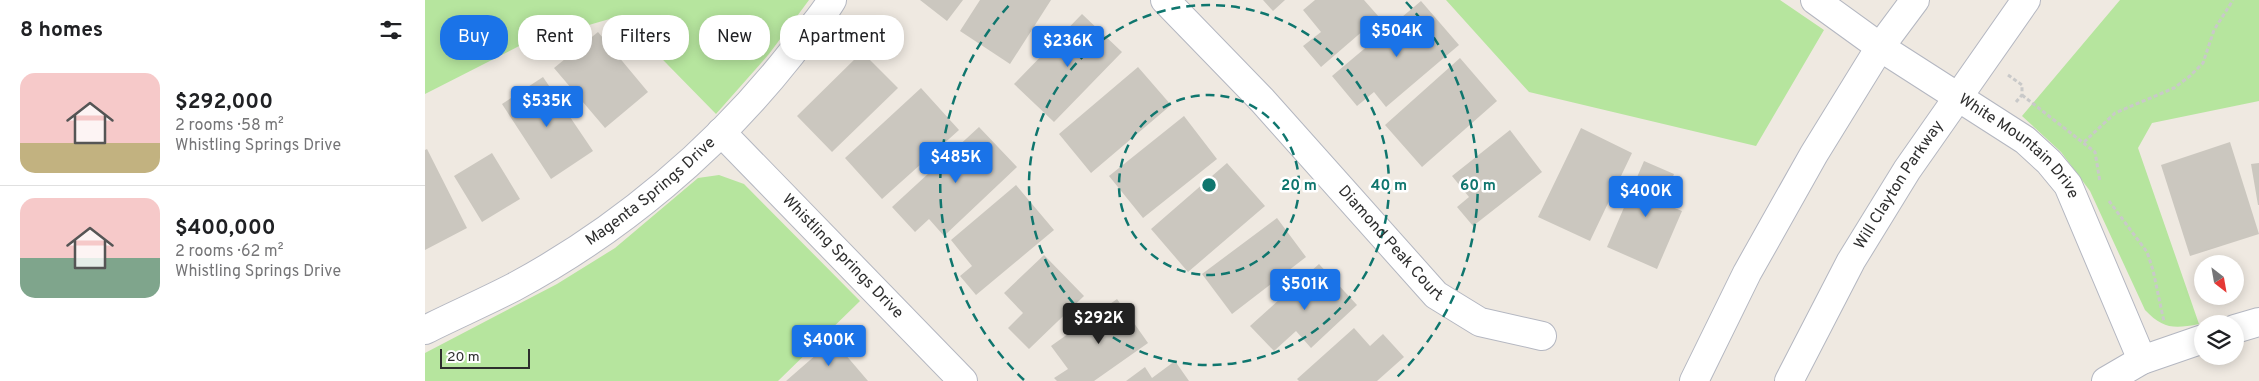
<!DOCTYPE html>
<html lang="en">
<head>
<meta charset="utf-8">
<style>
  body { margin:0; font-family:Overpass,sans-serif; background:#f6f6f6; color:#202124; height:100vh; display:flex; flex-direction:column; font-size:19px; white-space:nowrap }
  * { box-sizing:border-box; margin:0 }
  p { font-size:16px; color:#757577 }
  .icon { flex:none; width:28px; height:28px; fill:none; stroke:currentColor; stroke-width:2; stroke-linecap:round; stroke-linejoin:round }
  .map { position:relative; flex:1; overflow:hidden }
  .side { display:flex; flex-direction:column; background:#fff; width:425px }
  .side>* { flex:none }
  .top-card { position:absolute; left:15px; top:15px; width:475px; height:45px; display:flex; gap:10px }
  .needle { width:32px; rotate:149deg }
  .controls { position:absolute; left:1769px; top:255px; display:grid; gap:10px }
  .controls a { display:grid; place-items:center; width:50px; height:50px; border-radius:50%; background:#fff; box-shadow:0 2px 12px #0003; font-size:25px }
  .scale { position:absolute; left:15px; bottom:12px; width:90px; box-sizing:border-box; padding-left:5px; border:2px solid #2e2e2e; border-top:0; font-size:14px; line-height:18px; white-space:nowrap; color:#2e2e2e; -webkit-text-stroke:4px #fff; paint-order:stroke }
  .price { position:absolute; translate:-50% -42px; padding:0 11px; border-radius:5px; background:#1a73e8; color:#fff; font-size:16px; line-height:32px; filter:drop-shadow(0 1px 2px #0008) }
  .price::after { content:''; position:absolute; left:50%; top:30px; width:15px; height:11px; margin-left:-8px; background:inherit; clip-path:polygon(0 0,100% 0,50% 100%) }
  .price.on { background:#222; color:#fff }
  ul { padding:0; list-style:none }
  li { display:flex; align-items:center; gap:15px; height:125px; padding:0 20px }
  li+li { border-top:1px solid #e0e0e0 }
  li span { display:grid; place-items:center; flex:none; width:140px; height:100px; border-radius:15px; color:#555 }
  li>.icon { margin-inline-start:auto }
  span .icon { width:60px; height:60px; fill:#fffc; stroke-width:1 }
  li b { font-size:21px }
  h2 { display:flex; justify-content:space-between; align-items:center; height:60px; padding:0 20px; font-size:21px }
  .pill { padding:0 18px; border-radius:20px; background:#fff; box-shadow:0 2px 12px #0003; font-size:18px; line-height:45px }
  .pill.on { background:#1a73e8; color:#fff }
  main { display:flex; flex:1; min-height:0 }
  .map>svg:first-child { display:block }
  .green { fill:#b6e59e }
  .building { fill:#cbc7bf }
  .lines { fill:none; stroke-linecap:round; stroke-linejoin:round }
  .minor-casing { stroke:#b4b7c1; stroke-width:30 }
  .secondary-casing { stroke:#b4b7c1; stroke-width:30 }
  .path { stroke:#c9c9c9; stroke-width:3; stroke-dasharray:4 2.5; stroke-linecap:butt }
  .minor { stroke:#fff; stroke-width:28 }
  .secondary { stroke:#fff; stroke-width:28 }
  .ring { fill:none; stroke:#0f766e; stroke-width:2.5; stroke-dasharray:9 6 }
  .labels { text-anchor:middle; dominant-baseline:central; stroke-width:5; stroke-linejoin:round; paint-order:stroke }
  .street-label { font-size:16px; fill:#2e2e2e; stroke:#fff }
  .centre { fill:#0f766e; stroke:#fff; stroke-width:2.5 }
  .ring-label { font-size:15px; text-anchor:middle; font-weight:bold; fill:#0f766e; stroke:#fff; stroke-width:5; stroke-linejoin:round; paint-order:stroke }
</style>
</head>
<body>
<main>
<section class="side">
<h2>8 homes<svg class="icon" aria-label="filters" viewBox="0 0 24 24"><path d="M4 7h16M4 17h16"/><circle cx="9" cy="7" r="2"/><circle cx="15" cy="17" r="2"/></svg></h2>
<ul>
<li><span style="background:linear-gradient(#f6c9c9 70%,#c2b280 0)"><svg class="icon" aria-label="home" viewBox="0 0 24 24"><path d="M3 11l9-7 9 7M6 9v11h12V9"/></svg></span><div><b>$292,000</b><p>2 rooms · 58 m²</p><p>Whistling Springs Drive</p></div></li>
<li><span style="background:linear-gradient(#f6c9c9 60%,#7fa58c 0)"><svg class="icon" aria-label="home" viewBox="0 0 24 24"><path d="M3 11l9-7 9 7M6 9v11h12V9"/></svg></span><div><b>$400,000</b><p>2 rooms · 62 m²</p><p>Whistling Springs Drive</p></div></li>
</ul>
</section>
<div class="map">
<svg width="1834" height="381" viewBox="0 0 1834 381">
  <rect width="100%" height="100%" fill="#efe9e1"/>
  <path class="green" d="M0,0H384L344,54L291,114L195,16L98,44L0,94Z
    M1021,0H1355L1399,30L1331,146L1104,92Z
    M1695,0H1834V101L1727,123L1713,148L1774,324C1749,329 1738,329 1720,310L1665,191L1636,152L1597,116Z
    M294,175L319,184L435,301L353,381H0V353L132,284L190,248L273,178Z"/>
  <path class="building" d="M495,0H538L522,21Z
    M555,0H626L585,64L535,31Z
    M838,0H860L848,11Z
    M890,0H939L954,17L896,67L878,46L896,32L878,10Z
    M996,1L1034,45L961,107L949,92L932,106L907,76Z
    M657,14L697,52L629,122L589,84Z
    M173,32L223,92L180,128L129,68Z
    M437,52L473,88L407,152L372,116Z
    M1035,58L1072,101L997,167L960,125Z
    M713,67L746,105L666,173L634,134Z
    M118,77L168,151L126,179L77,104Z
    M496,88L534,130L457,199L420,158Z
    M759,116L792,159L718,218L684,176Z
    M554,127L592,167L519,236L504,219L490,232L467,207Z
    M1156,128L1207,153L1165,241L1113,217Z
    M1085,130L1117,172L1048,226L1032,207L1044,197L1027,176Z
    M1805,142L1834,234L1765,256L1736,165Z
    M2,149L42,228L0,250V150Z
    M67,153L95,199L57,222L29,176Z
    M1219,161L1249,174L1237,203L1257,211L1232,269L1182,247Z
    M802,163L840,206L763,272L726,229Z
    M1834,163V205H1833L1826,164Z
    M591,185L629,230L551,295L535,276L547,266L526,240Z
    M852,218L881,257L807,314L777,274Z
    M619,255L659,296L604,349L583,328L598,313L579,293Z
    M894,264L932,305L886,348L871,331L849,351L825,326Z
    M692,299L723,343L669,381H632L629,378L643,369L626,346Z
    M929,328L945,346L958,334L979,357L952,381H874L872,379Z
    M408,340L443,381H361Z
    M750,361L764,381H701L720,367L727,378Z"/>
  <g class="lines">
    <g class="minor-casing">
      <g id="minor">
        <path id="s1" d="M740,0L837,100L1011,295L1055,322L1117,336"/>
        <path id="s2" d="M1390,0L1455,47L1600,140L1624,162L1643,185L1717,360"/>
        <path id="s3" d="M296,132L538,381"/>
        <path d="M1810,329L1834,322"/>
        <path id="s4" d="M0,330C30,315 60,302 89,287C195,230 291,149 366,54C379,36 396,19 407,0"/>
        <path d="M1681,381L1717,360L1778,339"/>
      </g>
    </g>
    <g class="secondary-casing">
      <g id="secondary">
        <path d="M1269,381L1322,273L1389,154L1455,47L1490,0"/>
        <path id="s5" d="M1364,381L1426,261L1482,170L1601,0"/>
      </g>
    </g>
    <path class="path" d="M1583,75L1597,85V95L1591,102
      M1597,95L1670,152L1675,182
      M1659,142L1690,113L1749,88L1765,76L1778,63L1789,30L1808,0
      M1684,201L1722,252L1728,270L1739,322"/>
    <use href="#minor" class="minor"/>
    <use href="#secondary" class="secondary"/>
  </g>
  <g class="ring">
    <circle cx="784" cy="185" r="90"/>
    <circle cx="784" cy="185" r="180"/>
    <path d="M599 380A269 269 0 0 1 587 2M981 2A269 269 0 0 1 969 380"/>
  </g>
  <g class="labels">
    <g class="street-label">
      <text stroke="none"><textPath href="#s2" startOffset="252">White Mountain Drive</textPath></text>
      <text stroke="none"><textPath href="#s5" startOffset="225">Will Clayton Parkway</textPath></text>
      <text stroke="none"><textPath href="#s4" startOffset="266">Magenta Springs Drive</textPath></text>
      <text stroke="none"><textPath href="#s1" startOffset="332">Diamond Peak Court</textPath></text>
      <text stroke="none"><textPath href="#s3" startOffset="174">Whistling Springs Drive</textPath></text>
    </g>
  </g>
  <circle cx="784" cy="185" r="8" class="centre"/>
  <g class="ring-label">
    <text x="874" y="190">20 m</text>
    <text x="964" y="190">40 m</text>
    <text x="1053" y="190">60 m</text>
  </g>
</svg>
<div class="controls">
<a><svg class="needle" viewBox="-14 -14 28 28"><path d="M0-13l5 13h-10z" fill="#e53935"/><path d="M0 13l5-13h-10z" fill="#757577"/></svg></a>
<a><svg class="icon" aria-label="layers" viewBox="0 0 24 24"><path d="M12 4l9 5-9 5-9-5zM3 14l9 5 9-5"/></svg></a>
</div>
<div class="scale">20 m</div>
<b class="price" style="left:972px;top:58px">$504K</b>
<b class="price" style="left:643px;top:68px">$236K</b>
<b class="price" style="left:122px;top:128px">$535K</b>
<b class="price" style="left:531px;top:184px">$485K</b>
<b class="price" style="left:1221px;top:218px">$400K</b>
<b class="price" style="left:880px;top:311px">$501K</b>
<b class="price on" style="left:674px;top:345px">$292K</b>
<b class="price" style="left:404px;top:367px">$400K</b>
<div class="top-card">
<a class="pill on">Buy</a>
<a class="pill">Rent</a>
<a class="pill">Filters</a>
<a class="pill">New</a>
<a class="pill">Apartment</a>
</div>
</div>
</main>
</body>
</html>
